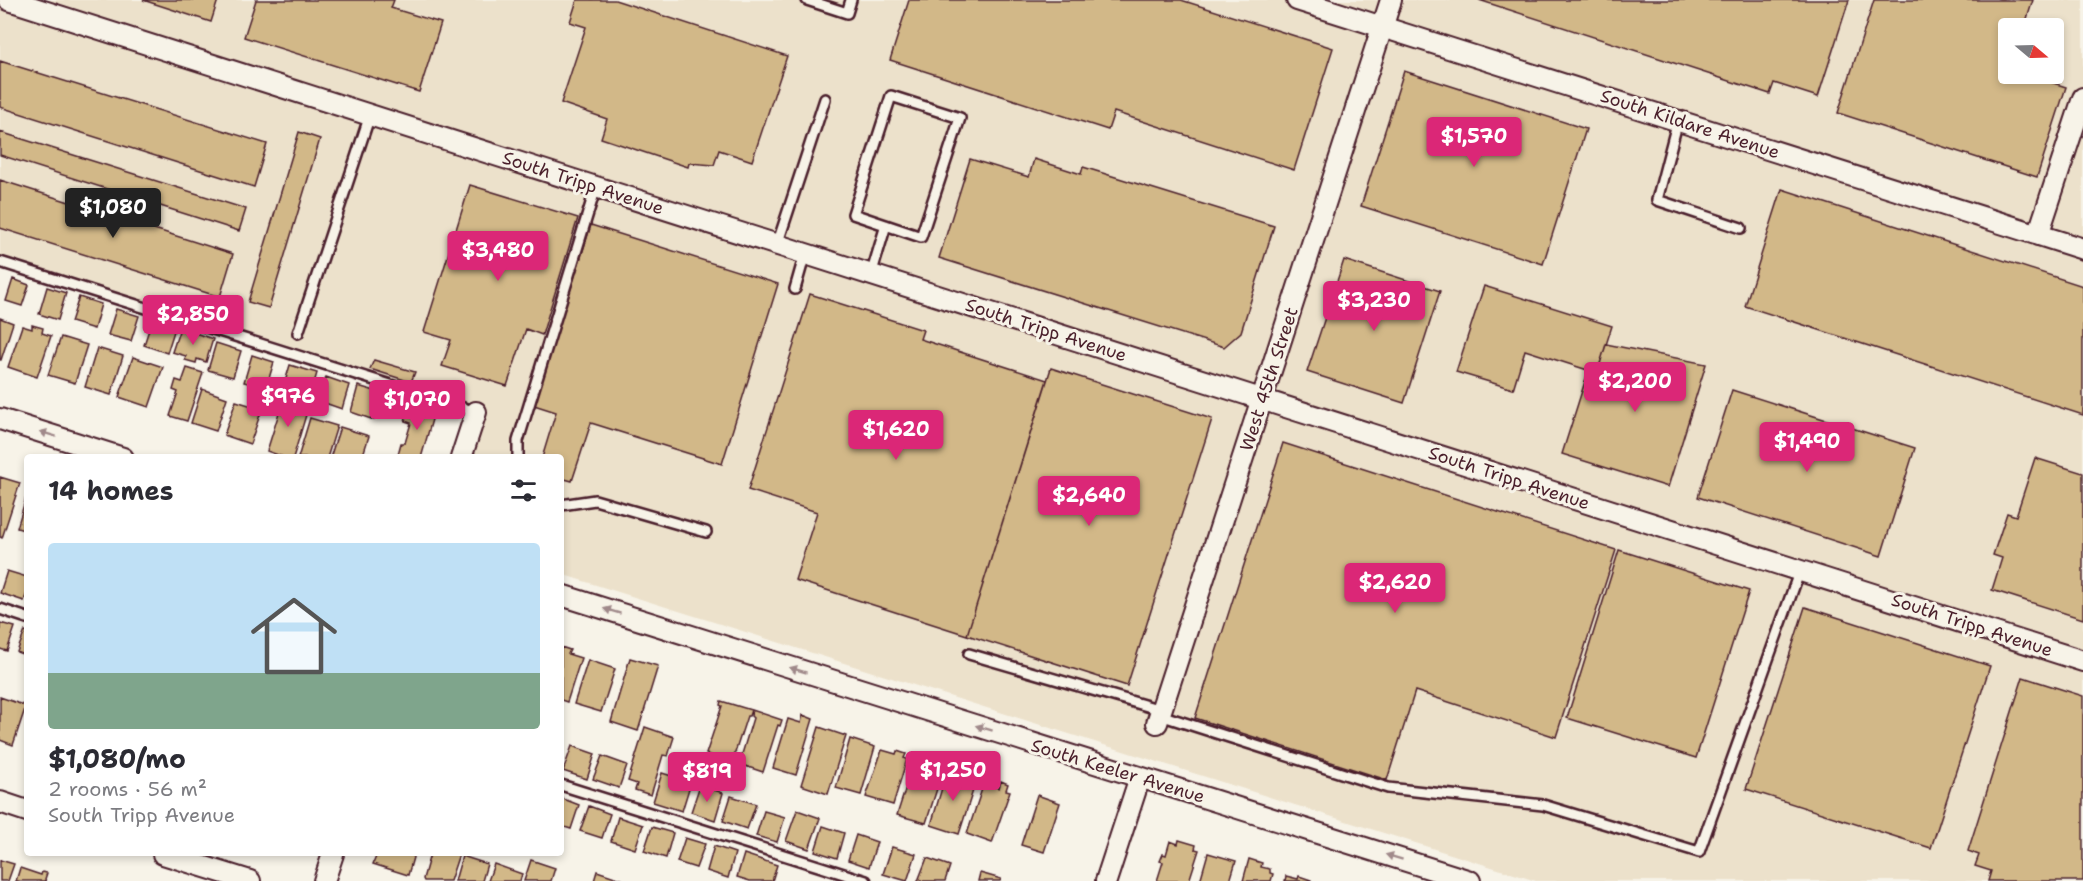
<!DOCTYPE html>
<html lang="en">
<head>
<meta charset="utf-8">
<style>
  body { margin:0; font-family:"Shantell Sans",sans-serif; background:#f7f7f7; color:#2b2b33; height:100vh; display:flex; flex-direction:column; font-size:22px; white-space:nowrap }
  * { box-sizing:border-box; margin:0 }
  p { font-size:20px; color:#7c7c81 }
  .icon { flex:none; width:33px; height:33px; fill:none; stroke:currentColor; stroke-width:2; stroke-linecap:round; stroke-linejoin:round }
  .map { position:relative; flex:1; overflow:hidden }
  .side { position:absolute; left:24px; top:454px; width:540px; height:402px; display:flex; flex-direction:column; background:#fff; border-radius:6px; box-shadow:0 3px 9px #0003 }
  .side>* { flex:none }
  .needle { width:39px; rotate:109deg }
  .buttons { position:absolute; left:1998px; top:18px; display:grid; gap:12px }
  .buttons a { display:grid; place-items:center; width:66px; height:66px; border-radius:6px; background:#fff; box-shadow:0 3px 9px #0003; font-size:30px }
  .price { position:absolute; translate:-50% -51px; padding:0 14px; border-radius:6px; background:#db2777; color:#fff; font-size:20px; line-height:39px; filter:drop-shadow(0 2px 3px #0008) }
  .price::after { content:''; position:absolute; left:50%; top:36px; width:18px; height:14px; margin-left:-9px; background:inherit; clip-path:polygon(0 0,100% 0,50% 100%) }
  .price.active { background:#222; color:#fff }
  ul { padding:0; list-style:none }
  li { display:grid; align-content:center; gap:12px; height:318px; padding:0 24px }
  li+li { border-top:2px solid #e1e1e2 }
  li span { display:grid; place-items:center; height:186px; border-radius:6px; color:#555 }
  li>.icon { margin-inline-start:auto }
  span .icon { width:108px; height:108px; fill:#fffc; stroke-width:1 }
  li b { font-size:26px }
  h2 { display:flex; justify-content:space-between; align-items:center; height:72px; padding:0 24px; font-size:26px }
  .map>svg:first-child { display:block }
  .built { fill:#ece1cb; fill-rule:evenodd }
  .building { fill:#d2b888; stroke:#4a1f2b; stroke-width:1.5 }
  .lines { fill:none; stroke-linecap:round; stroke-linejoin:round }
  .service-casing { stroke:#4a1f2b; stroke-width:14 }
  .minor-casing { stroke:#4a1f2b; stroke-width:24 }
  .service { stroke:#f7f3e8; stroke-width:9 }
  .minor { stroke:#f7f3e8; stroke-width:20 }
  .oneway { fill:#a0898a }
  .labels { text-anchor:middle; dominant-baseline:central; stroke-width:6; stroke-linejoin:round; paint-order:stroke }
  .street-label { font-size:18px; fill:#4a1f2b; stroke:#f7f3e8 }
</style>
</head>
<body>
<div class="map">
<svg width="2083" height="881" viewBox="0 0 2083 881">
  <rect width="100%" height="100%" fill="#f7f3e8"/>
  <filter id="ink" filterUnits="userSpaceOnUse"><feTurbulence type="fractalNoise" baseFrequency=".0167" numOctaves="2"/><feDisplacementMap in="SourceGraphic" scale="12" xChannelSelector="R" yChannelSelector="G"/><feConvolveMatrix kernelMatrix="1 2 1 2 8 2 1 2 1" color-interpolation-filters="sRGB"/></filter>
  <g filter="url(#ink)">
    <path class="built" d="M0,0H2083V881H1536L561,574V458L461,457L476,412L0,262ZM2008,28H2054V74H2008Z"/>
    <path class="building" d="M143,0H218L211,22Z
      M256,0H394L391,8L441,23L419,92L244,37Z
      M577,0H615L787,56L752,161L719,150L714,165L689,163L688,167L601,138L607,119L561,103L586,27L570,22Z
      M909,0H1181L1333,48L1294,170L1114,112L1108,130L890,60Z
      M1479,0H1849L1818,97L1774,83L1770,94Z
      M1874,0H2033L2024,28H2008V74H2025L2066,87L2037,177L1838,113Z
      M0,61L267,144L254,187L0,107Z
      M1404,71L1586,129L1543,264L1361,206Z
      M0,132L246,209L239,231L0,155Z
      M299,132L320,139L269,308L248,302Z
      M970,159L1029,177L1034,159L1081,174L1083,167L1274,226L1241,332L1224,347L939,258Z
      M0,180L233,254L220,297L0,228Z
      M470,185L578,218L542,335L526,329L507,386L442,366L451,340L424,332Z
      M1782,189L2083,286V415L1745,306Z
      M591,225L778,284L722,464L591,423L572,481L561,478V458H542L556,412L534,405Z
      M1344,260L1440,291L1404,403L1307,372Z
      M13,279L29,285L22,306L6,301Z
      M1484,286L1612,326L1597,373L1525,350L1513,389L1456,372Z
      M47,287L66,293L58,320L39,314Z
      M810,294L923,330L920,339L1047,380L967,635L795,580L817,512L748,490Z
      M79,297L101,304L94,329L71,322Z
      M116,309L139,316L131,341L108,335Z
      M0,318L13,323L1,360H0Z
      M152,320L175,328L167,353L144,345Z
      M32,325L43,328L42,333L51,336L37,377L8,367L22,326L32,329Z
      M180,328L213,339L206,362L197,359L196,363L185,360L186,356L172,352Z
      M61,337L87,345L75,383L48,375Z
      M216,343L241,351L233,377L208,370Z
      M1606,344L1706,364L1668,487L1562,454L1588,372L1597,374Z
      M97,348L123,356L111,395L85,387Z
      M252,355L274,362L266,388L244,382Z
      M133,357L163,367L149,407L119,397Z
      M374,360L415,372L411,382L370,369Z
      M290,365L317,373L309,400L282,392Z
      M187,368L203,373L187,421L170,416L178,392L173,390L176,380L182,382Z
      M1051,368L1212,419L1127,686L967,635Z
      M326,377L349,385L342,409L319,401Z
      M358,386L382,393L374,420L351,412Z
      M202,389L227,398L216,431L191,423Z
      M1732,390L1915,448L1881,556L1698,497Z
      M284,397L309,405L293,458H286L267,451Z
      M236,401L262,409L250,444L224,435Z
      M411,401L435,409L421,458H397L401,443H405L411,423L405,421Z
      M310,418L337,426L327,458H298Z
      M340,427L369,436L362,458H330Z
      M1283,443L1616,550L1556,737L1415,691L1387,780L1195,718Z
      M2035,458L2083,473V619L1992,590L2002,558L1993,555L2007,513L2016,516Z
      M0,477L20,483L2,538L0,537Z
      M27,494V531L17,528Z
      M1619,550L1749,591L1696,758L1567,718Z
      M7,571L27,577V593L24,601L0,593Z
      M1805,607L1990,666L1931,848L1746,789Z
      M0,623L15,627L7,651L0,649Z
      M25,631L27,632V656L17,652Z
      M561,647L570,650L568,654L581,658L567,702L561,700Z
      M630,658L658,666L638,731L611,722Z
      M588,660L615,669L601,712L574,704Z
      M2023,677L2083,696V881H1988L1991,871L1975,866L1979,855L1968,851Z
      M0,697L26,706L13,745L0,740Z
      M721,701L751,710L749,716H747L732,762L706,754L722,706L720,705Z
      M752,710L782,720L780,726L778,725L763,772L739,764L753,718L751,716Z
      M803,715L813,719L796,775L773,768L788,719L801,723Z
      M645,727L674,737L668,756L663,755L651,795L635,790L637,784L628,781Z
      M819,727L846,736L828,794L801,785Z
      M850,739L875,747L861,795L836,788Z
      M572,746L595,754L587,779L563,771Z
      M882,750L896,754L897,751L906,754L904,758L907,759L893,805L866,797Z
      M602,756L627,765L619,788L593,779Z
      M920,758L930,762L928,765L943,770L926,823L897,815L914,762L918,763Z
      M953,769L962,772L961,777L976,781L959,834L931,825L947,771L952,772Z
      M662,773L691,782L682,811L653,802Z
      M1001,781L1008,784L1006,790L1010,791L992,843L967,834L984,783L999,788Z
      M700,785L723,793L715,820L691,812Z
      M1037,795L1060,803L1044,852L1021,845Z
      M731,796L756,804L747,829L723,821Z
      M561,798L579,805L571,829L561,826Z
      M589,806L610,814L602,838L580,831Z
      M797,810L820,818L809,849L786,841Z
      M764,811L785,817L777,842L756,836Z
      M618,817L643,825L635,849L611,841Z
      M823,826L844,833L837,858L815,851Z
      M652,827L673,833L666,858L644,851Z
      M856,835L877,842L869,867L848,860Z
      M685,838L705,844L696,868L677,862Z
      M1179,840L1196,845L1195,849L1199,850L1189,881H1157L1163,862L1160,861L1163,854L1166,855L1170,841L1178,844Z
      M714,846L735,853L728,878L707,871Z
      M892,847L916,854L907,881L883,874Z
      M1208,853L1236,861L1230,881H1200Z
      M377,854H414L408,875L373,864Z
      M430,854H459L450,881H424L423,879Z
      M744,854L777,865L772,881H750L737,877Z
      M462,856L487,864L482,881H455Z
      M927,858L950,866L945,881H918Z
      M1249,859L1262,863L1261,867L1270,869V873L1273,874L1271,881H1243Z
      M0,860L14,864L8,881H0Z
      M531,860L555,868L551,881H524Z
      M494,864L522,874L520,881H488Z
      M20,868L41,875L42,872L47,873L45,879L46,881H16Z
      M597,871L624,880V881H594Z
      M980,873L1001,879L1000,881H978Z
      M1286,876L1298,879L1299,876L1311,880V881H1285Z"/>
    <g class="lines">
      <g class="service-casing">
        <path id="service" d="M807,0L847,13L851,0
          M891,96L960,118L921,237L853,214Z
          M1678,120L1657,200L1741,228
          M777,245L825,99
          M0,262L476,412
          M871,275L886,225
          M795,289L805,254
          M298,333L370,115
          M518,458V441L596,187
          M561,505L595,500L706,532
          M0,609L27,618
          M969,654L1161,710
          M1160,715L1388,788L1543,805L1699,852L1800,570
          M561,785L866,881"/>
      </g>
      <g class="minor-casing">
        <path id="minor" d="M9,0L2083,661
          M1297,0L2083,249
          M2038,235L2083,98
          M0,419L123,458
          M461,458L476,412
          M561,595L1470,881
          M1157,723L1391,0
          M0,802L27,811
          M163,854L250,881
          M324,881L333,854
          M1106,881L1140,777"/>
      </g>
      <use href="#service" class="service"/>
      <use href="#minor" class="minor"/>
    </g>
    <defs><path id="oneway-solid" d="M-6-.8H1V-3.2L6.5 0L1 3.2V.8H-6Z" transform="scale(1.5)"/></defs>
    <g class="oneway">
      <use href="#oneway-solid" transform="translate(48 434) rotate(-163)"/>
      <use href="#oneway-solid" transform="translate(612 611) rotate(-163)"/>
      <use href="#oneway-solid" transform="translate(798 670) rotate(-163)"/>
      <use href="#oneway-solid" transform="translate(984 728) rotate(-163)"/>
      <use href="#oneway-solid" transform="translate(1394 857) rotate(-163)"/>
    </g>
  </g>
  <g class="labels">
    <g class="street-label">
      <text transform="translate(1690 124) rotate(18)">South Kildare Avenue</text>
      <text transform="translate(583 183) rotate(18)">South Tripp Avenue</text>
      <text transform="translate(1046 330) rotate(18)">South Tripp Avenue</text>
      <text transform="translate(1269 379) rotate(-72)">West 45th Street</text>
      <text transform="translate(1509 478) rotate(18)">South Tripp Avenue</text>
      <text transform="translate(1972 625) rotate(18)">South Tripp Avenue</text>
      <text transform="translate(1118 771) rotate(17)">South Keeler Avenue</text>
    </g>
  </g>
</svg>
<div class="buttons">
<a><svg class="needle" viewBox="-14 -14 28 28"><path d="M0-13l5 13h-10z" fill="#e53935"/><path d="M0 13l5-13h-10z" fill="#7c7c81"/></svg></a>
</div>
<b class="price" style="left:1474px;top:168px">$1,570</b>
<b class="price active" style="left:113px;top:239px">$1,080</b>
<b class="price" style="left:498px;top:282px">$3,480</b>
<b class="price" style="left:1374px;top:332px">$3,230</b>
<b class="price" style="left:193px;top:346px">$2,850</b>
<b class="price" style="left:1635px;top:413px">$2,200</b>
<b class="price" style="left:288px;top:428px">$976</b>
<b class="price" style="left:417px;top:431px">$1,070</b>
<b class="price" style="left:896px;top:461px">$1,620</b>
<b class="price" style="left:1807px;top:473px">$1,490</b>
<b class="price" style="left:1089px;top:527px">$2,640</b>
<b class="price" style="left:1395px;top:614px">$2,620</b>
<b class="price" style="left:953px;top:802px">$1,250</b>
<b class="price" style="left:707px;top:803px">$819</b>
<section class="side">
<h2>14 homes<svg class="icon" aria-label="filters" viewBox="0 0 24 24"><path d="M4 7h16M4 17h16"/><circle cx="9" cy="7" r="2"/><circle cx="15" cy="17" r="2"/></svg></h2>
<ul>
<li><span style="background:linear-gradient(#bfe0f5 70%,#7fa58c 0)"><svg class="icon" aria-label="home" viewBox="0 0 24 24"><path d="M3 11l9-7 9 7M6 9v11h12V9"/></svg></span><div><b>$1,080/mo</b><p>2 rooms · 56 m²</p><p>South Tripp Avenue</p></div></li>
</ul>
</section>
</div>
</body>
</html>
